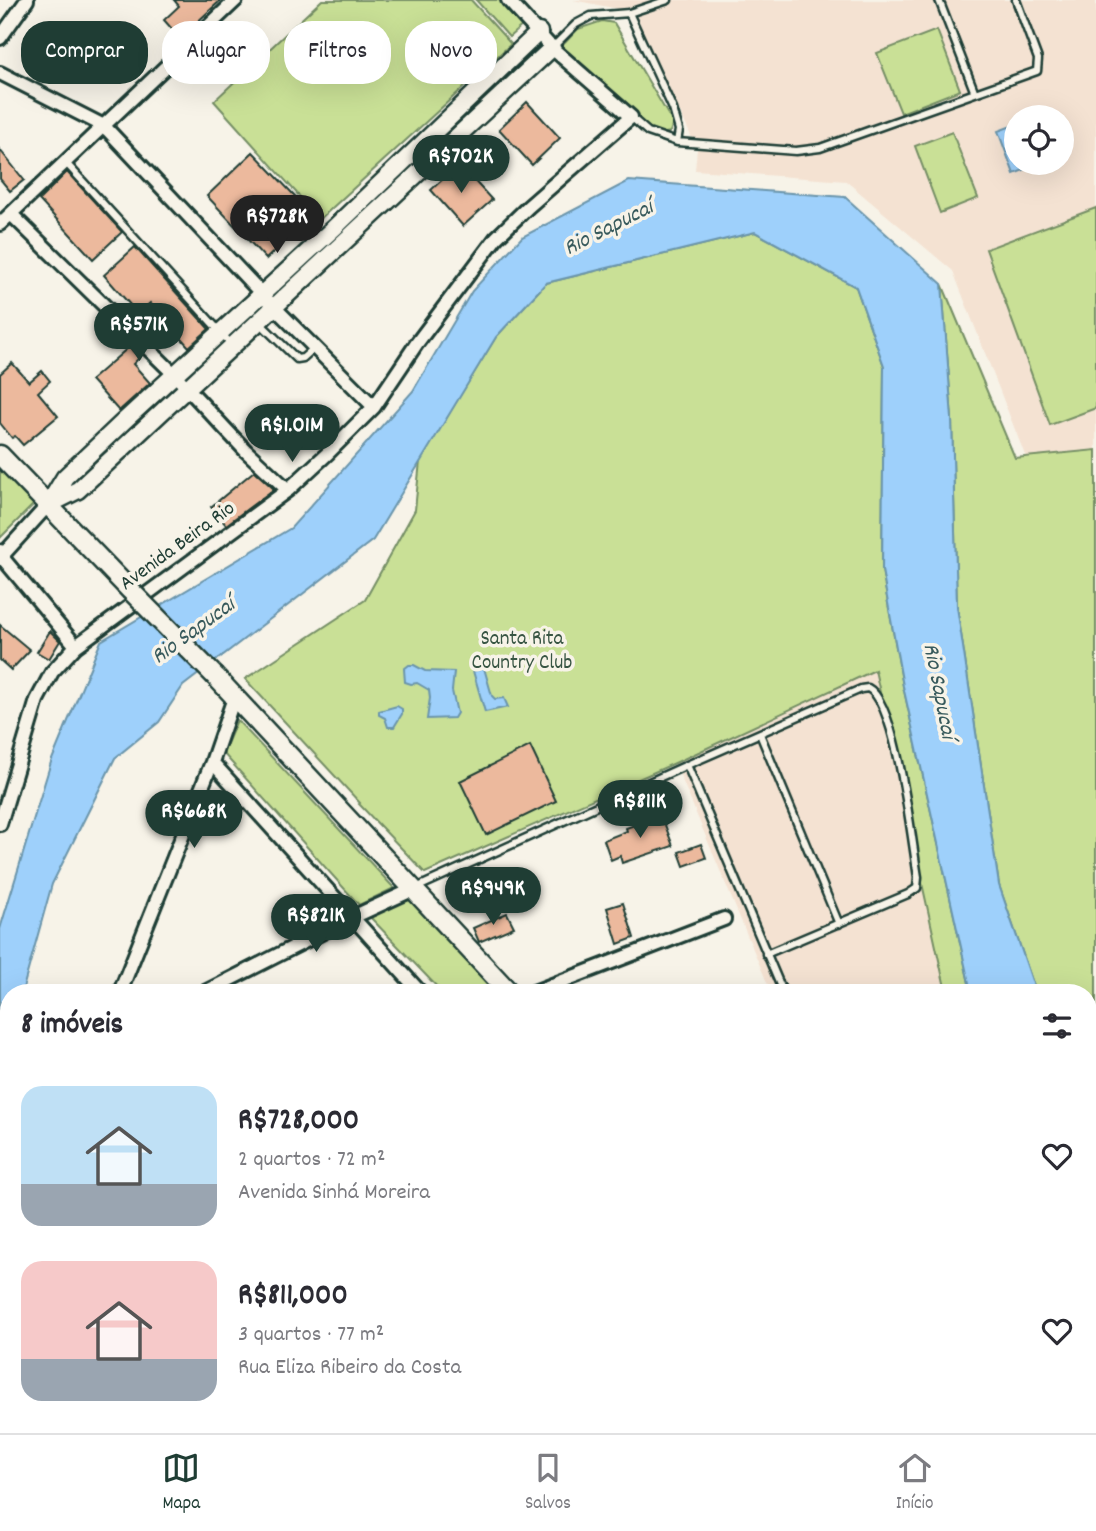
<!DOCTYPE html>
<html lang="pt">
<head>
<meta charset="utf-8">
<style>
  body { margin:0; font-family:Dekko,sans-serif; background:#f2f2f3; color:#2b2b33; height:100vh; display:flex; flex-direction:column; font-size:26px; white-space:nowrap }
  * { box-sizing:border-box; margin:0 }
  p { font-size:23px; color:#7c7c81 }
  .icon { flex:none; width:38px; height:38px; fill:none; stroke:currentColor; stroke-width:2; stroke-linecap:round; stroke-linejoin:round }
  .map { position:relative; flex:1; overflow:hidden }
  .sheet { position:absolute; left:0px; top:984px; width:1097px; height:450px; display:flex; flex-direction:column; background:#fff; border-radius:28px 28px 0 0; box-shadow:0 7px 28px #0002 }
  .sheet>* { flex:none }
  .top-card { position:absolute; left:21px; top:21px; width:700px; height:63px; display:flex; gap:14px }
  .fabs { position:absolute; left:1004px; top:105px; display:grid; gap:14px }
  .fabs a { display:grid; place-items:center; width:70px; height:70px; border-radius:50%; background:#fff; box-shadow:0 7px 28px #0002; font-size:35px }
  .price { position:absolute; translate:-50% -60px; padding:0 16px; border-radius:24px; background:#1f3d34; color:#fff; font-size:23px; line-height:46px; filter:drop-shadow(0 2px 4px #0008) }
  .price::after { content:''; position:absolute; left:50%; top:42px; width:21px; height:16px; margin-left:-10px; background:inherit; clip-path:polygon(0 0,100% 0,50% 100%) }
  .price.active { background:#222; color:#fff }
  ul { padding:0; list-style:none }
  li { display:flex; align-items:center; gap:21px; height:175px; padding:0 21px }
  li span { display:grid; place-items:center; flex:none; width:196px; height:140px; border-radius:21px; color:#555 }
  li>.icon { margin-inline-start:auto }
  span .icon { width:84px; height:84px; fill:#fffc; stroke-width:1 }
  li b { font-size:30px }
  h2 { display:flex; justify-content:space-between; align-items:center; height:84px; padding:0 21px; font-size:30px }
  .chip { padding:0 24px; border-radius:28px; background:#fff; box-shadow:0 7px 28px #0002; font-size:24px; line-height:63px }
  .chip.active { background:#1f3d34; color:#fff }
  .dock { display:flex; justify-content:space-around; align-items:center; height:98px; border-top:2px solid #e1e1e2; background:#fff; font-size:19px; color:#7c7c81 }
  .dock a { display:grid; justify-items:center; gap:4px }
  .dock .active { color:#1f3d34 }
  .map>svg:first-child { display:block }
  .built { fill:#f4e2d2; fill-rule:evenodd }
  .green { fill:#c9e096; stroke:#748e65; stroke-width:2 }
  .water { fill:#9ed0fb; stroke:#6b95ab; stroke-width:2 }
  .building { fill:#ecb99d; stroke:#1f3d34; stroke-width:2 }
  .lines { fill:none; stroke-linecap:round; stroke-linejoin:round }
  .service-casing { stroke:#1f3d34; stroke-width:11 }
  .minor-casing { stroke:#1f3d34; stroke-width:18 }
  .tertiary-casing { stroke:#1f3d34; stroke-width:21 }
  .secondary-casing { stroke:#1f3d34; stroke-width:23 }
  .service { stroke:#f7f3e8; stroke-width:6 }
  .minor { stroke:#f7f3e8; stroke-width:12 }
  .tertiary { stroke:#f7f3e8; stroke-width:16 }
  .secondary { stroke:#f7f3e8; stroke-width:18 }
  .secondary-bridge-casing { stroke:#1f3d34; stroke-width:23; stroke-linecap:butt }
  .secondary-bridge { stroke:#f7f3e8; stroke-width:18 }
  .labels { text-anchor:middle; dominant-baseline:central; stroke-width:7; stroke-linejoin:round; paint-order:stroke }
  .street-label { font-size:21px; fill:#1f3d34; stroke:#f7f3e8 }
  .park-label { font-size:21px; fill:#385543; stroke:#f7f3e8 }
  .water-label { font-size:23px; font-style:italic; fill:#385a5c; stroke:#f7f3e8 }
</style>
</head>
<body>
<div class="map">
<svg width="1096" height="1433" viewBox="0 0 1096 1433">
  <rect width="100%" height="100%" fill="#f7f3e8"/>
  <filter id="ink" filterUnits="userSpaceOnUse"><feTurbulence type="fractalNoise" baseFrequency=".0143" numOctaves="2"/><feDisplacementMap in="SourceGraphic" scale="14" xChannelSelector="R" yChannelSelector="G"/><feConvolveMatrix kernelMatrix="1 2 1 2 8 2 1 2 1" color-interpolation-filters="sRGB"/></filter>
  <g filter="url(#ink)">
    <path class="built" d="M573,0H1096V492L1046,509L953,271L846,181L695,170L697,149L634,12ZM1017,117H1062V163H1017Z
      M876,670L946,992H771L675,763Z"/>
    <path class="green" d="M322,0H471L511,44L320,219L214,101Z
      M476,0H502L524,24L509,37Z
      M602,21L614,23L673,123L670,132L661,134L635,122L560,48L578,29Z
      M937,30L960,90L901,113L877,53Z
      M952,132L978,198L940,213L915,146Z
      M1096,208V408L1050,425L986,249Z
      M755,232L856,287L884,366L882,570L903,686L971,992H946L875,670L675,763L425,873L359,804L360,803L245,679L365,600L415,510L420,461L496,337L546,283Z
      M942,284L1015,458L1096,450V1052L1089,1045L1088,992H1036L999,885L957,607L952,419Z
      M0,466L35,503L0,538Z
      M237,720L394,888L359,905L223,753Z
      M411,898L496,990L491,992H442L370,917Z"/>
    <path class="water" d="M1017,124V163H1032L1034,166L1014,174L998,131Z
      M629,181L845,197L942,284L952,419L957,607L999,885L1036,992H971L903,686L882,570L884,366L856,287L755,232L546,283L496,337L373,540L183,686L159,722L115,758L52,884L22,992H9V1040L0,1072V929L51,762L101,641L291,528L413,391L472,291L522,237Z
      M409,665H414L425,671L454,672L452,691L457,713L454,718L427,719L430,698L429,690L417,683L411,684L405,682L404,669Z
      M484,668L492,696L495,699L504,698L508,707L485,712L473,671Z
      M397,706L402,709V714L394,727H388L385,718L379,715V711Z
      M1089,1045L1096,1052V1125L1089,1120Z"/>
    <path class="building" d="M174,0H221L180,38L164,20L179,6Z
      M527,102L560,138L532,165L499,129Z
      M0,150L24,180L10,191L0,179Z
      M253,152L313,215L266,259L207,196Z
      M459,164L492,200L463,226L431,190Z
      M67,172L122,232L93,259L39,200Z
      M135,247L209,329L189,347L150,303L138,314L104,275Z
      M129,347L139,358L133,364L150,383L119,411L91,380Z
      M12,363L29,382L42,371L50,381L38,392L58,416L23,445L15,436L12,438L0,423V374Z
      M254,471L274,489L226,525L211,507Z
      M0,625L30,650L11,670L0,660Z
      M50,631L60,641L49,659L37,652Z
      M530,746L556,801L486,835L460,781Z
      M660,812L673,846L622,863L620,856L611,860L604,840L627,831L626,828L646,821L645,818Z
      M701,844L706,858L684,866L679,852Z
      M623,903L634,938L618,944L607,908Z
      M507,913L514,927L479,942L473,928Z"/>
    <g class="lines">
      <g class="service-casing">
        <path id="service" d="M939,0L975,93
          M629,13L673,109L679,130L677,142
          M554,46L576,24L591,16L629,13L668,0
          M631,117L648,132L677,142L796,151L820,148L1037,71L1038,59L1016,0
          M66,163L233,346
          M260,323L297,359L303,358L314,348
          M760,734L839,924
          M687,765L783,992
          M416,888L687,765L861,689L868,688C897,702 912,843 918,877L917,888L908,894L766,954"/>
      </g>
      <g class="minor-casing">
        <path id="minor" d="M0,38L27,0
          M0,73L104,126L275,308L374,407
          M11,214L175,375L246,451L288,490
          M0,224L236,0
          M1,556L76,646
          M0,558L48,505
          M212,762L420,992
          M0,824L37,700L52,672L76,646L288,490L328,453L374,407L417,343L496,238L528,207L631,117L552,48L508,0
          M120,992L212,762L235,695
          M205,992L353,917L414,889
          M534,992L724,919
          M0,1175L9,1163
          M1088,1251L1096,1253
          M0,1306L9,1283
          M0,1331L9,1339
          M1088,1349L1096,1348
          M53,1424L57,1433
          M268,1424L272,1433
          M1088,1424H1096
          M606,1433L619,1424
          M713,1433L743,1430L826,1433L913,1427L1071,1424"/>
      </g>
      <g class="tertiary-casing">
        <path id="tertiary" d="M50,504L78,490L552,48
          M48,505L65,477L124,421L335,227L539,32"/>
      </g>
      <g class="secondary-casing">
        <path id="secondary" d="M0,455L130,590
          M0,554L1,556
          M216,677L509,992
          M555,1424L559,1433"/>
      </g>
      <use href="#service" class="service"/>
      <use href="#minor" class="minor"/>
      <use href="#tertiary" class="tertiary"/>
      <use href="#secondary" class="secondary"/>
      <g class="secondary-bridge-casing">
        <path id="secondary-bridge" d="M130,590L216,677"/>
      </g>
      <use href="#secondary-bridge" class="secondary-bridge"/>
    </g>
  </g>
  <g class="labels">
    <g class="street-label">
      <text transform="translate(178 547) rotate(-36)">Avenida Beira Rio</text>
    </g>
    <g class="park-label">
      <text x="522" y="640">Santa Rita<tspan x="522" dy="24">Country Club</tspan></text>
    </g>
    <g class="water-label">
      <text transform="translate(609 229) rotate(-27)">Rio Sapucaí</text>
      <text transform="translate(194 632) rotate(-36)">Rio Sapucaí</text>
      <text transform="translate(938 691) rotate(79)">Rio Sapucaí</text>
    </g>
  </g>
</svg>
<div class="fabs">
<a><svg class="icon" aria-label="locate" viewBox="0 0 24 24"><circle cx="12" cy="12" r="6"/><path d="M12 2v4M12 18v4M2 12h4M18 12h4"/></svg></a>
</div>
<b class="price" style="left:461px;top:195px">R$702K</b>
<b class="price active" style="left:277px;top:255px">R$728K</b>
<b class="price" style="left:139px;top:363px">R$571K</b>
<b class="price" style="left:292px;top:464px">R$1.01M</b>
<b class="price" style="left:640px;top:840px">R$811K</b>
<b class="price" style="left:194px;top:850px">R$668K</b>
<b class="price" style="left:493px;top:927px">R$949K</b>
<b class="price" style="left:316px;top:954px">R$821K</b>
<div class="top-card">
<a class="chip active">Comprar</a>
<a class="chip">Alugar</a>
<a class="chip">Filtros</a>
<a class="chip">Novo</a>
</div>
<section class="sheet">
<h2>8 imóveis<svg class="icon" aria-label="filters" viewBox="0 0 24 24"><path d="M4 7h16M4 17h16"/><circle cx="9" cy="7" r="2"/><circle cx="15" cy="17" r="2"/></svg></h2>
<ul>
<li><span style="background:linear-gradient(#bfe0f5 70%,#9aa5b1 0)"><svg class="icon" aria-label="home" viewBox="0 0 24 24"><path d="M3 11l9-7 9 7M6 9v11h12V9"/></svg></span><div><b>R$728,000</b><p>2 quartos · 72 m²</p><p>Avenida Sinhá Moreira</p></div><svg class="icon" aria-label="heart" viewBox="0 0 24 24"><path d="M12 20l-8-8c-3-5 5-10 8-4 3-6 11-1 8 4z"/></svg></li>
<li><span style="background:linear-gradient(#f6c9c9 70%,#9aa5b1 0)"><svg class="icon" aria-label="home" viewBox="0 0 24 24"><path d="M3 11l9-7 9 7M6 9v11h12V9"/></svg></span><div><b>R$811,000</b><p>3 quartos · 77 m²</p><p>Rua Eliza Ribeiro da Costa</p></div><svg class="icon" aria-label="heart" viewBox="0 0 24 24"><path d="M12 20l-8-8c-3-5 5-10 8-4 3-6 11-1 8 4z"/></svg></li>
</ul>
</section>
</div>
<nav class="dock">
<a class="active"><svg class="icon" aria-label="map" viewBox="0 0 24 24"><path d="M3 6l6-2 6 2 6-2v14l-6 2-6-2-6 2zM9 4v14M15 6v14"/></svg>Mapa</a>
<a><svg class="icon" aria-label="saved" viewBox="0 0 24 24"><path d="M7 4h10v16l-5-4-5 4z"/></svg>Salvos</a>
<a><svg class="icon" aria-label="home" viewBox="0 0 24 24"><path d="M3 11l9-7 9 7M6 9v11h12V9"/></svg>Início</a>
</nav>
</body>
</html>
